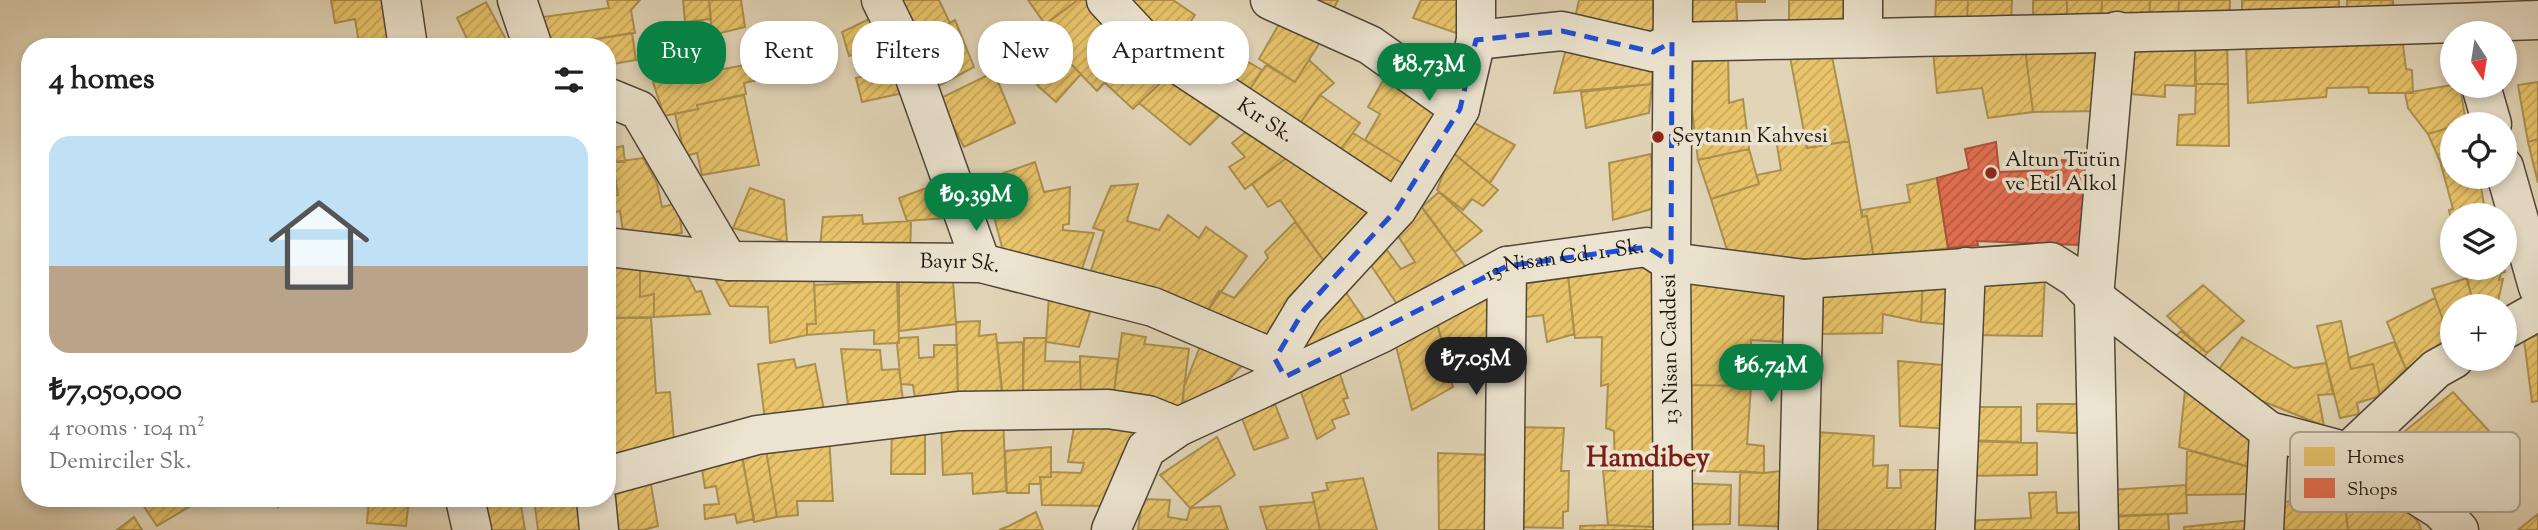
<!DOCTYPE html>
<html lang="en">
<head>
<meta charset="utf-8">
<style>
  body { margin:0; font-family:"Sorts Mill Goudy",serif; background:#f6f6f6; color:#202124; height:100vh; display:flex; flex-direction:column; font-size:26px; white-space:nowrap }
  * { box-sizing:border-box; margin:0 }
  p { font-size:23px; color:#757577 }
  .icon { flex:none; width:38px; height:38px; fill:none; stroke:currentColor; stroke-width:2; stroke-linecap:round; stroke-linejoin:round }
  .map { position:relative; flex:1; overflow:hidden }
  .sheet { position:absolute; left:21px; top:38px; width:595px; height:469px; display:flex; flex-direction:column; background:#fff; border-radius:28px; box-shadow:0 4px 10px #0003 }
  .sheet>* { flex:none }
  .hud { position:absolute; left:637px; top:21px; width:665px; height:63px; display:flex; gap:14px }
  .needle { width:46px; rotate:168deg }
  .tools { position:absolute; left:2440px; top:21px; display:grid; gap:14px }
  .tools a { display:grid; place-items:center; width:77px; height:77px; border-radius:50%; background:#fff; box-shadow:0 4px 10px #0003; font-size:35px }
  .price { position:absolute; translate:-50% -60px; padding:0 16px; border-radius:24px; background:#0b8043; color:#fff; font-size:23px; line-height:46px; filter:drop-shadow(0 2px 4px #0008) }
  .price::after { content:''; position:absolute; left:50%; top:42px; width:21px; height:16px; margin-left:-10px; background:inherit; clip-path:polygon(0 0,100% 0,50% 100%) }
  .price.active { background:#222; color:#fff }
  ul { padding:0; list-style:none }
  li { display:grid; align-content:center; gap:14px; height:371px; padding:0 28px }
  li+li { border-top:2px solid #e0e0e0 }
  li span { display:grid; place-items:center; height:217px; border-radius:21px; color:#555 }
  li>.icon { margin-inline-start:auto }
  span .icon { width:126px; height:126px; fill:#fffc; stroke-width:1 }
  li b { font-size:30px }
  h2 { display:flex; justify-content:space-between; align-items:center; height:84px; padding:0 28px; font-size:30px }
  .chip { padding:0 24px; border-radius:28px; background:#fff; box-shadow:0 4px 10px #0003; font-size:24px; line-height:63px }
  .chip.active { background:#0b8043; color:#fff }
  .map>svg:first-child { display:block }
  .homes { fill:url(#homes-hatch); stroke:#ac904e; stroke-width:2 }
  .shops { fill:url(#shops-hatch); stroke:#ab543d; stroke-width:2 }
  .lines { fill:none; stroke-linecap:round; stroke-linejoin:round }
  .minor-casing { stroke:#504638; stroke-width:41 }
  .minor { stroke:#ece4d0; stroke-width:38 }
  .marked { fill:none; stroke:#1d4ed8; stroke-width:5; stroke-dasharray:14 9; stroke-linejoin:round }
  .poi-dot { fill:#8f2418; stroke:#ece4d0; stroke-width:2.5 }
  .labels { text-anchor:middle; dominant-baseline:central; stroke-width:7; stroke-linejoin:round; paint-order:stroke }
  .street-label { font-size:21px; fill:#1f160e; stroke:#ece4d0 }
  .poi-label { font-size:21px; fill:#1f160e; stroke:#ece4d0; text-anchor:start }
  .district-label { font-size:28px; font-weight:bold; fill:#7a1f14; stroke:#ece4d0 }
  .key { fill:#ece4d0; stroke:#aea696; stroke-width:2 }
  .key-label { font-size:19px; fill:#1f160e }
</style>
</head>
<body>
<div class="map">
<svg width="2538" height="530" viewBox="0 0 2538 530">
  <defs>
    <pattern id="homes-hatch" width="6" height="6" patternUnits="userSpaceOnUse" patternTransform="scale(1.75)"><rect width="6" height="6" fill="#e9c46a"/><path d="M-1 1l2-2M0 6l6-6M5 7l2-2" fill="none" stroke="#c7a85b"/></pattern>
    <pattern id="shops-hatch" width="6" height="6" patternUnits="userSpaceOnUse" patternTransform="scale(1.75)"><rect width="6" height="6" fill="#e76f51"/><path d="M-1 1l2-2M0 6l6-6M5 7l2-2" fill="none" stroke="#bb5a42"/></pattern>
  </defs>
  <rect width="100%" height="100%" fill="#e2d5b7"/>
  <filter id="stains"><feTurbulence type="fractalNoise" baseFrequency=".00286" numOctaves="4"/><feColorMatrix values="0 0 0 0 .2 0 0 0 0 .09 0 0 0 0 .02 0 0 0 .5 -.17"/></filter>
  <radialGradient id="worn" r=".72"><stop offset=".6" stop-color="#630" stop-opacity="0"/><stop offset="1" stop-color="#630" stop-opacity=".3"/></radialGradient>
  <path class="homes" d="M331,0H384L389,39L359,43L355,19L335,23Z
    M607,0H640L631,10L635,33L552,46L543,17L609,8Z
    M683,0H709L711,19L685,22Z
    M709,0H741L745,27L712,35Z
    M892,0H939L950,23L912,43Z
    M1028,0H1078L1045,24Z
    M1078,0H1096L1136,48L1097,91L1038,30Z
    M1125,0H1173L1195,15L1170,52Z
    M1301,0H1338L1327,22Z
    M1421,0H1464L1456,33L1413,18Z
    M1579,0H1653L1655,46L1573,27Z
    M1691,0H1765V2H1736L1738,32L1692,34Z
    M1789,0H1853L1854,25L1789,27Z
    M1936,0H1968L1967,20L1935,22Z
    M1968,0H2012L2011,22L1967,20Z
    M2033,0H2067V21L2033,24Z
    M2067,0H2102L2101,23L2067,21Z
    M2102,0H2150L2149,20L2101,23Z
    M2150,0H2179L2178,25L2149,27Z
    M2179,0H2230L2229,22L2178,20Z
    M2242,0H2339V21L2242,24Z
    M2347,0H2393V19H2347Z
    M486,2L510,47H457L469,43L457,18Z
    M884,12L912,91L862,102L856,78L869,75L862,52L849,56L842,32Z
    M1286,12L1324,36L1295,82L1259,59Z
    M955,20L974,67L931,90L912,43Z
    M632,33L636,60L607,65V47L552,46Z
    M2195,38V86L2165,85V97L2119,93L2130,40Z
    M2402,38L2406,69L2412,70L2413,93H2369L2368,87L2327,88L2326,97L2248,103L2246,44Z
    M2024,40L2033,112L1988,118L1982,88L1937,93L1932,41Z
    M2024,40L2109,42L2102,111L2033,112Z
    M2227,40L2228,84H2196L2195,42Z
    M1568,42L1653,61L1652,84L1554,93Z
    M1829,42L1849,141L1807,148L1788,46Z
    M1134,51L1170,74L1133,109L1105,83Z
    M1728,52L1729,103L1743,99L1749,149L1698,160L1692,110L1693,53Z
    M1233,53L1262,70L1243,100L1215,82Z
    M1064,57L1081,74L1056,102L1037,85Z
    M1309,60L1334,83L1320,95L1299,125L1244,98L1266,65L1295,82Z
    M756,63L758,80L744,83L746,94L697,105L698,109L664,116L653,82Z
    M994,72L1015,123L964,147L939,99Z
    M1170,74L1228,107L1190,145L1139,103Z
    M1384,79L1438,113L1415,171L1365,140L1380,114L1368,107Z
    M2538,82V139L2528,142L2518,85Z
    M1652,84L1649,113L1586,128L1581,92Z
    M2196,84H2228L2229,146L2177,145L2179,115L2195,114Z
    M2452,85L2460,86L2466,123L2452,124V127L2428,134L2408,108L2405,93Z
    M744,95L759,165L702,175L697,153L685,156L675,114L698,109L697,105Z
    M1320,95L1360,123L1338,153L1301,122Z
    M1467,119L1515,145L1490,183L1452,152Z
    M1258,122L1297,150L1245,189L1229,167L1245,157L1232,143Z
    M2452,127V177H2479L2486,215H2452V222L2449,210L2453,209L2440,161L2428,134Z
    M1353,133L1415,171L1400,195L1338,153Z
    M1805,135L1807,148L1849,141L1862,217L1867,216L1874,259L1744,268L1728,253L1711,199L1759,184L1757,175L1781,170L1776,139Z
    M2538,139V183L2528,142Z
    M623,146L625,162H613L618,195L607,197V149Z
    M1749,149L1759,184L1711,199L1698,160Z
    M1297,150L1382,211L1329,268L1280,200L1268,207L1252,184Z
    M1452,152L1498,190L1483,206L1472,199L1463,210L1437,190Z
    M1651,154L1655,208L1613,220L1609,163Z
    M643,158L657,183L662,207L678,203L682,233L625,245L620,211L607,214V197L618,195L613,162Z
    M1035,162L1044,192L1070,187L1069,224L1063,225V230L1094,233L1080,275L1005,258L984,180Z
    M1937,178L1948,248L1874,259L1867,216L1862,217V210L1910,202L1907,185Z
    M943,182L946,218L907,221L899,198Z
    M1138,184L1127,221L1159,230L1168,215L1199,238L1206,227L1247,256L1206,313L1088,280L1104,231L1093,228L1111,186Z
    M750,188L784,200L787,242L733,228Z
    M1439,192L1482,231L1455,252L1422,207Z
    M1420,205L1473,277L1403,313L1366,258L1383,245L1401,269L1415,262L1392,227Z
    M862,215L863,224L911,221L910,256L820,247L823,217Z
    M1295,222L1329,268L1279,344L1206,313L1219,291L1234,298L1268,258L1265,252Z
    M1657,259L1654,527L1608,525L1603,470L1615,471L1614,431L1606,428L1608,384L1601,386L1602,337L1575,338L1567,266Z
    M607,263L640,265V297L654,294V317L607,318Z
    M640,265L685,271L696,292L701,291L710,314L654,317V294L640,297Z
    M1567,266L1574,334L1547,342L1543,315L1517,318V282Z
    M2464,268H2504L2505,272L2501,273L2499,280L2503,279L2497,306H2474Z
    M1973,272L2045,277L2042,336L1970,335Z
    M1956,273L1954,325L1921,322L1923,276Z
    M1923,276L1921,322L1883,314L1882,333L1822,334L1823,286Z
    M714,277L814,281L816,324H807V335L770,343L768,307L730,306Z
    M925,278V283L953,281L956,324L899,331V280Z
    M2467,278L2474,306H2452V335L2449,337L2432,289Z
    M897,281L899,343L874,344V330L807,335V324H816L814,285Z
    M1688,282L1786,291L1784,342L1751,340V386L1682,385Z
    M1340,284L1371,329L1311,360L1293,343Z
    M2203,285L2244,321L2207,353L2167,316Z
    M1049,295L1090,312L1079,347L1046,342Z
    M1492,296L1497,352L1449,365L1437,323Z
    M2435,298L2450,339L2406,369L2387,322Z
    M607,318H651L656,393L670,392L675,453L607,468Z
    M980,321L979,336L996,334L1003,398L958,400L956,322Z
    M2341,321L2351,369L2373,364L2380,396L2357,403L2359,414L2340,418L2317,326Z
    M1437,323L1453,387L1412,410L1395,342Z
    M2181,331L2207,353L2195,368L2166,346Z
    M1122,333L1146,337L1144,344L1189,349L1181,411L1113,400Z
    M2538,335V401L2532,402L2524,340Z
    M918,337L919,358L934,357V345H957L958,396L915,398L913,385L901,384L897,344L900,338Z
    M2242,337L2294,368L2326,363L2333,394L2318,395L2324,426L2245,394L2215,375Z
    M1024,338H1046L1045,361L1080,362L1081,399L1023,395Z
    M1203,339L1248,359L1201,410L1183,401L1184,387Z
    M1023,342V395H1002L997,343Z
    M2394,342L2406,369L2380,396L2373,364L2351,369L2348,358Z
    M841,349L880,350L882,370L899,369L903,400L848,405Z
    M1080,356L1118,359L1113,400L1081,397Z
    M794,359L796,368L815,364L824,410L765,420L758,364Z
    M1898,361L1954,366L1952,429L1900,426Z
    M1338,368L1348,398L1343,399L1349,414L1332,420L1335,428L1317,439L1301,392Z
    M1682,385L1751,386L1747,444L1764,446V473L1678,470Z
    M2185,391L2256,435L2253,468L2179,447Z
    M2453,392L2502,445L2454,486L2393,441Z
    M1275,404L1288,438L1254,450L1242,418Z
    M2037,404H2090L2091,434L2037,431Z
    M1966,407H2021V442L1965,440Z
    M1003,416L1006,491L973,494L972,473L943,475L941,422Z
    M1141,419L1111,506L1042,505L1040,477H1051V472L1081,473L1084,463L1068,462L1075,421Z
    M892,421H925V474H891Z
    M1514,427L1564,428L1561,471H1569L1568,511L1563,512V528L1512,527Z
    M1816,432L1874,436L1873,466L1888,465L1887,488H1901L1900,470H1952L1945,530H1811Z
    M829,436L833,501H797L798,515L777,517L766,450Z
    M1217,437L1235,475L1190,508L1160,475Z
    M1960,441L2037,443V475L1960,476Z
    M1051,447V477H1040L1041,484H1029V493H1007L1005,451Z
    M766,450L777,517L754,522L742,455Z
    M2187,450L2253,468L2251,494L2186,495Z
    M1438,453L1493,455L1490,530H1439Z
    M742,458L754,519L737,523L735,514L705,519L704,505L719,504L716,486L705,488L701,464Z
    M1795,469L1794,527L1739,525L1740,471L1764,473Z
    M2342,475L2368,483L2409,512L2419,523L2421,530H2348Z
    M1363,478L1377,530H1320L1312,493L1328,490L1326,483Z
    M650,479L658,526L643,530H617L610,488Z
    M1676,483L1731,485L1730,524L1676,525Z
    M2186,485L2187,513L2111,517L2110,490Z
    M2056,492L2057,513L2094,512V530H1963V521L2031,518L2029,493Z
    M2344,495L2348,530H2276L2275,503Z
    M139,499H190L194,504L157,526Z
    M262,499H283L278,507Z
    M369,499H409L406,526L367,523Z
    M495,499H520L525,530H487L483,501Z
    M534,499H592L591,530H538Z
    M1142,499L1170,500L1168,517L1187,520L1190,508L1220,506L1228,530H1138Z
    M1314,502L1320,530H1267L1260,507Z
    M1036,512L1043,530H999L1009,526Z
    M2168,514L2169,530H2106L2105,516Z
    M2538,514V530H2518Z
    M134,517L142,530H117Z
    M2251,520L2252,530H2184V527Z
    M1608,525L1654,527V530H1580V526Z"/>
  <path class="shops" d="M1996,142L1999,172L2052,170L2053,160L2092,161L2079,245L1977,241L1978,245L1948,248L1937,178L1969,169L1965,149Z"/>
  <g class="lines">
    <g class="minor-casing">
      <g id="minor">
        <path d="M401,0L408,47"/>
        <path d="M517,0L533,47"/>
        <path d="M881,0L904,47L981,263"/>
        <path id="s1" d="M1106,0L1146,43L1397,209"/>
        <path d="M1270,0L1370,45L1460,109"/>
        <path d="M1863,38V0"/>
        <path d="M1476,40L1562,31L1653,52L1672,42C1961,36 2249,31 2538,20"/>
        <path d="M2481,86L2492,124"/>
        <path d="M607,97L639,110L728,261"/>
        <path d="M2504,167L2538,287"/>
        <path id="s2" d="M607,247L728,261L981,263L1153,307L1275,359L1285,377"/>
        <path d="M2504,330L2538,311"/>
        <path d="M1275,359L1304,310L1397,209L1460,109L1476,40V0"/>
        <path d="M2348,452L2436,369L2454,359"/>
        <path d="M607,476L757,435L959,411L1108,409L1148,415L1178,427"/>
        <path d="M465,499L472,530"/>
        <path d="M596,499L599,530"/>
        <path id="s3" d="M1111,530L1146,449L1178,427L1380,334L1507,266L1647,247L1671,262L1804,279L2051,262L2076,278L2094,297L2269,431L2348,452L2440,510L2459,530"/>
        <path d="M1504,530L1507,266"/>
        <path d="M1673,530L1671,262L1673,0"/>
        <path d="M1798,530L1804,279"/>
        <path d="M1955,530L1966,267"/>
        <path d="M2099,530L2094,297L2117,31"/>
        <path d="M2264,530L2269,431"/>
      </g>
    </g>
    <use href="#minor" class="minor"/>
  </g>
  <path class="marked" d="M1562,31L1653,52L1672,42L1671,262L1647,247L1507,266L1285,377L1275,359L1304,310L1397,209L1460,109L1476,40Z"/>
  <g class="poi-dot">
    <circle cx="1658" cy="137" r="7"/>
    <circle cx="1991" cy="173" r="7"/>
  </g>
  <g class="labels">
    <g class="street-label">
      <text stroke="none"><textPath href="#s1" startOffset="201">Kır Sk.</textPath></text>
      <text stroke="none"><textPath href="#s2" startOffset="354">Bayır Sk.</textPath></text>
      <text stroke="none"><textPath href="#s3" startOffset="551">13 Nisan Cd. 1. Sk.</textPath></text>
      <text transform="translate(1671 349) rotate(-91)">13 Nisan Caddesi</text>
    </g>
    <g class="poi-label">
      <text x="1672" y="137">Şeytanın Kahvesi</text>
      <text x="2005" y="161">Altun Tütün<tspan x="2005" dy="24">ve Etil Alkol</tspan></text>
    </g>
    <g class="district-label">
      <text x="1648" y="459">Hamdibey</text>
    </g>
  </g>
  <rect x="2290" y="432" width="230" height="80" rx="10" class="key"/>
  <rect x="2304" y="447" width="31" height="19" fill="#e9c46a"/>
  <rect x="2304" y="478" width="31" height="20" fill="#e76f51"/>
  <g class="key-label">
    <text x="2347" y="463">Homes</text>
    <text x="2347" y="495">Shops</text>
  </g>
  <rect width="100%" height="100%" filter="url(#stains)"/>
  <rect width="100%" height="100%" fill="url(#worn)"/>
</svg>
<div class="tools">
<a><svg class="needle" viewBox="-14 -14 28 28"><path d="M0-13l5 13h-10z" fill="#e53935"/><path d="M0 13l5-13h-10z" fill="#757577"/></svg></a>
<a><svg class="icon" aria-label="locate" viewBox="0 0 24 24"><circle cx="12" cy="12" r="6"/><path d="M12 2v4M12 18v4M2 12h4M18 12h4"/></svg></a>
<a><svg class="icon" aria-label="layers" viewBox="0 0 24 24"><path d="M12 4l9 5-9 5-9-5zM3 14l9 5 9-5"/></svg></a>
<a>+</a>
</div>
<b class="price" style="left:1429px;top:103px">₺8.73M</b>
<b class="price" style="left:976px;top:233px">₺9.39M</b>
<b class="price active" style="left:1476px;top:397px">₺7.05M</b>
<b class="price" style="left:1771px;top:404px">₺6.74M</b>
<div class="hud">
<a class="chip active">Buy</a>
<a class="chip">Rent</a>
<a class="chip">Filters</a>
<a class="chip">New</a>
<a class="chip">Apartment</a>
</div>
<section class="sheet">
<h2>4 homes<svg class="icon" aria-label="filters" viewBox="0 0 24 24"><path d="M4 7h16M4 17h16"/><circle cx="9" cy="7" r="2"/><circle cx="15" cy="17" r="2"/></svg></h2>
<ul>
<li><span style="background:linear-gradient(#bfe0f5 60%,#b9a48a 0)"><svg class="icon" aria-label="home" viewBox="0 0 24 24"><path d="M3 11l9-7 9 7M6 9v11h12V9"/></svg></span><div><b>₺7,050,000</b><p>4 rooms · 104 m²</p><p>Demirciler Sk.</p></div></li>
</ul>
</section>
</div>
</body>
</html>
